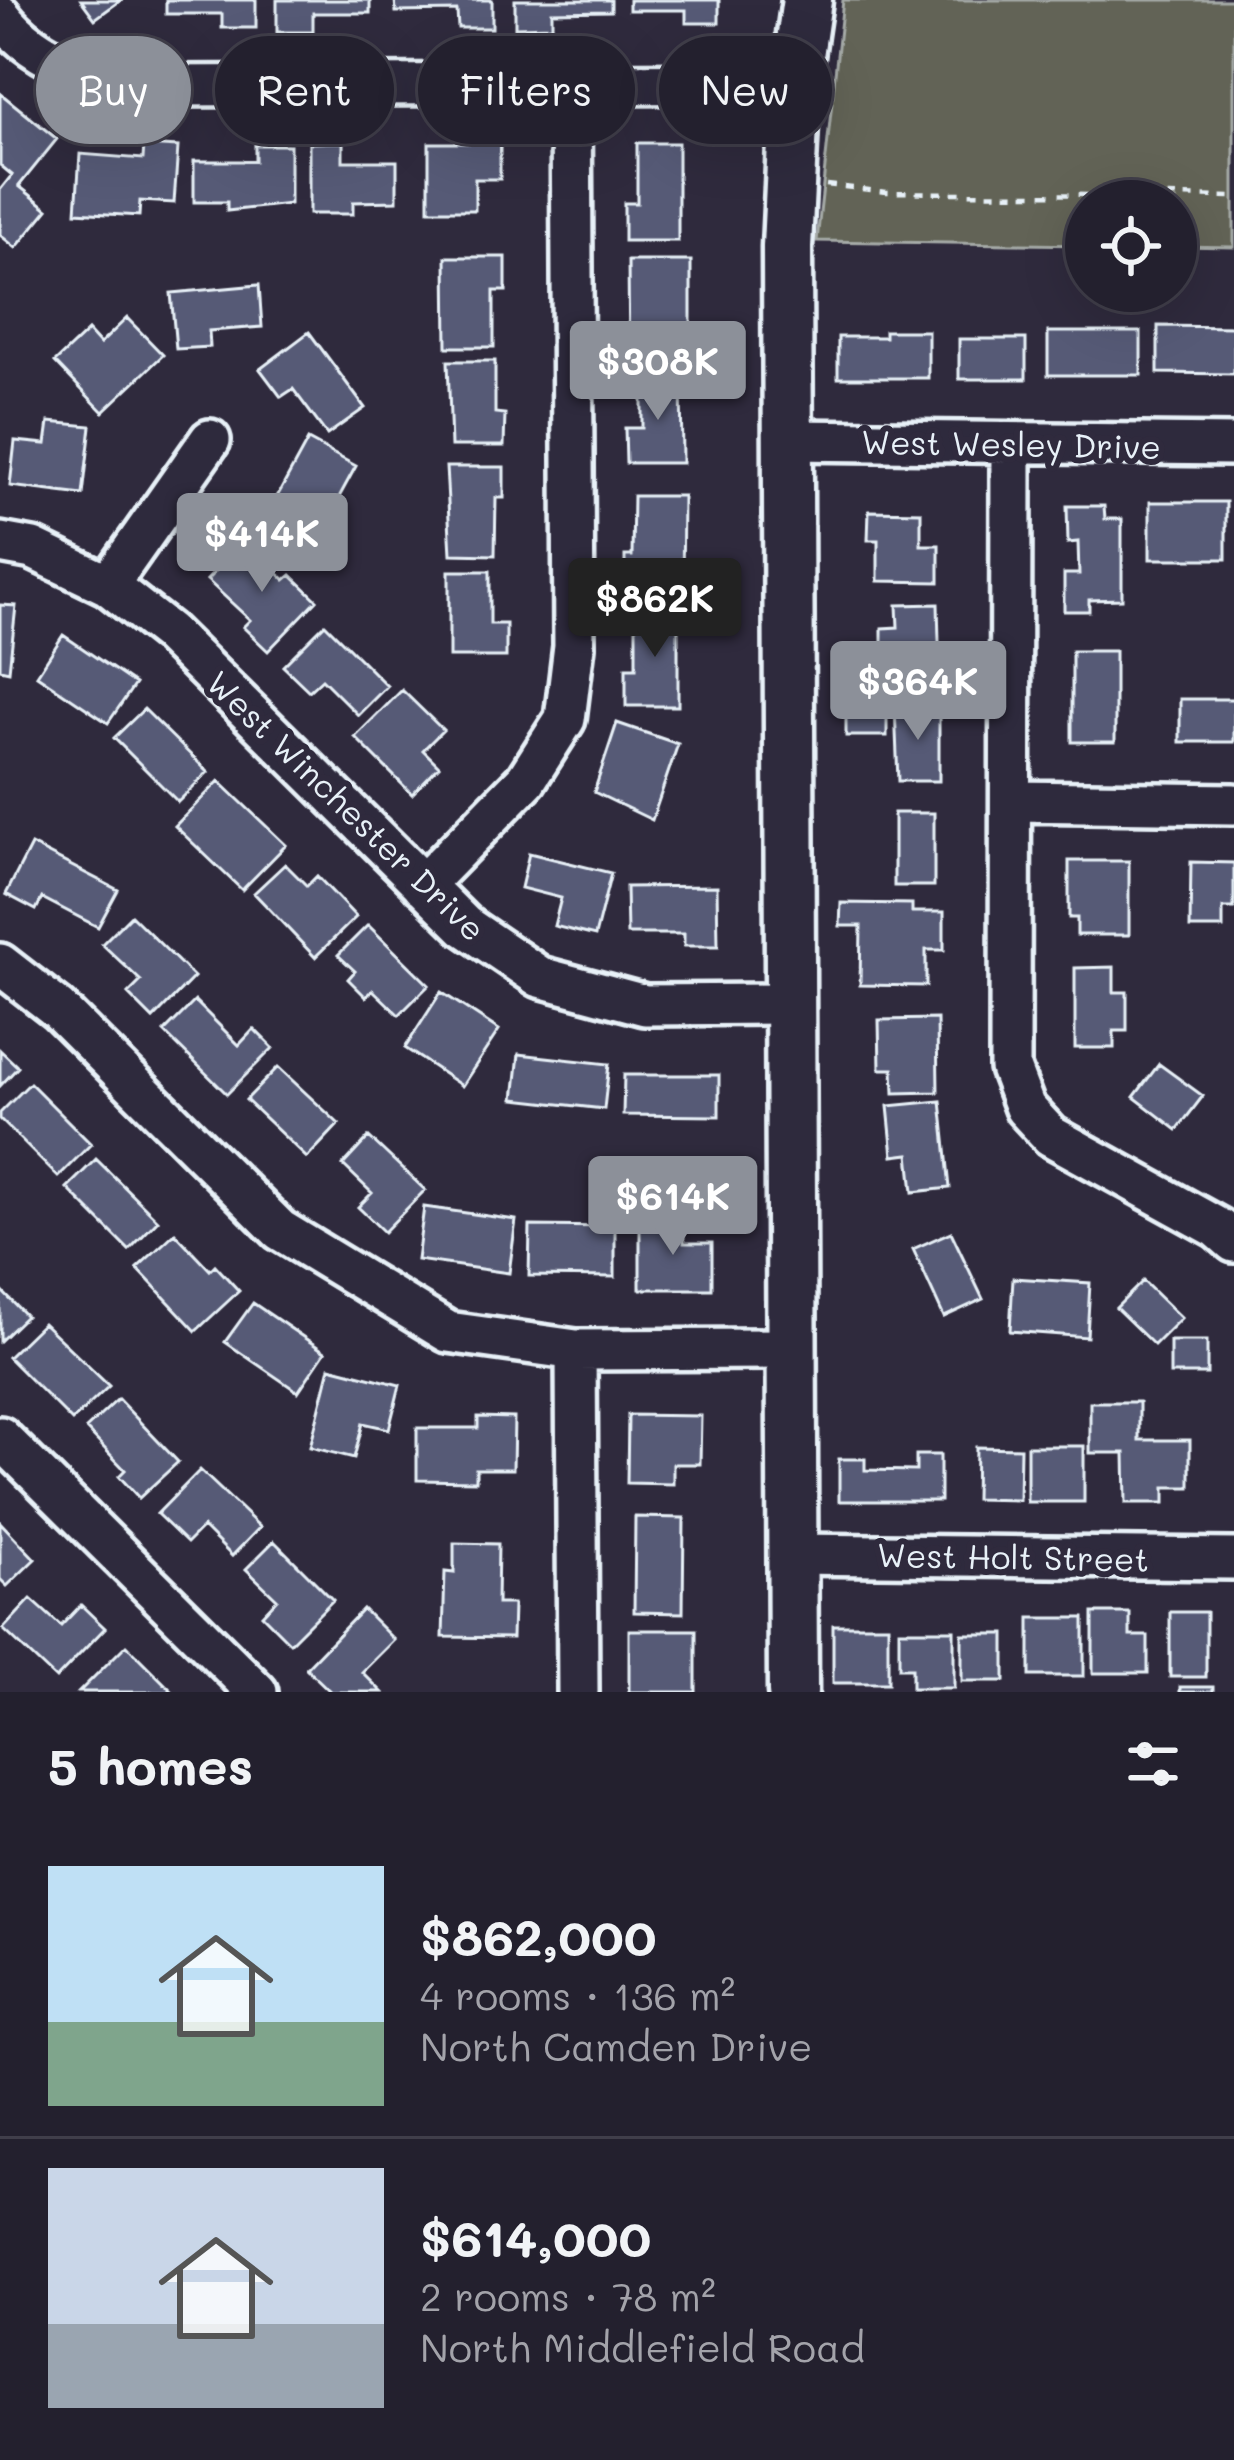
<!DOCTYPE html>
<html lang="en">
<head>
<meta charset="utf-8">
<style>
  body { margin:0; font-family:Mali,sans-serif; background:#2b2836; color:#f1f3f6; height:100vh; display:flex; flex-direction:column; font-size:45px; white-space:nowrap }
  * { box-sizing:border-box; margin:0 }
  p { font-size:39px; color:#a3a3aa }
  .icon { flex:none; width:66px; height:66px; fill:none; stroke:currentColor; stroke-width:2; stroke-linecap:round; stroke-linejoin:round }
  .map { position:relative; height:1692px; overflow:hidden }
  .sheet { display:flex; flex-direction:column; background:#23202e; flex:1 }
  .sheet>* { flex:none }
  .top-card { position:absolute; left:36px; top:36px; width:1164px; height:108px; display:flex; gap:24px }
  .controls { position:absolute; left:1065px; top:180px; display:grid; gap:24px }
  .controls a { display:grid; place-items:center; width:132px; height:132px; border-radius:50%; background:#23202e; box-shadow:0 12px 48px #0002,0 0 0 3px #403e4a; font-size:60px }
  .price { position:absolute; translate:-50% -102px; padding:0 27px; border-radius:12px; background:#8c9099; color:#fff; font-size:39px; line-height:78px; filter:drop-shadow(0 3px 6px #0008) }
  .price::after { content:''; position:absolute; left:50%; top:72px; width:36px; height:27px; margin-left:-18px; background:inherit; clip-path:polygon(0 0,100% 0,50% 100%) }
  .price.on { background:#222; color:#fff }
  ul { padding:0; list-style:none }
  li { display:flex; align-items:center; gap:36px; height:300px; padding:0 48px }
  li+li { border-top:3px solid #403e4a }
  li span { display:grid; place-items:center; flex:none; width:336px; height:240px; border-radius:0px; color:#555 }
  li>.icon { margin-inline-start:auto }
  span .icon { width:144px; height:144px; fill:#fffc; stroke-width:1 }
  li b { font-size:51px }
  h2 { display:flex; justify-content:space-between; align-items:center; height:144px; padding:0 48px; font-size:51px }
  .tag { padding:0 42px; border-radius:54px; background:#23202e; box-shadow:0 12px 48px #0002,0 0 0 3px #403e4a; font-size:42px; line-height:108px }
  .tag.on { background:#8c9099; color:#fff }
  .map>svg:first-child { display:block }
  .green { fill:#626456; stroke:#a5aaa7; stroke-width:3 }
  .building { fill:#575a76; stroke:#e8f1f8; stroke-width:3 }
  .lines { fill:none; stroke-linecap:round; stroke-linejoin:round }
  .minor-casing { stroke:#e8f1f8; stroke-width:48 }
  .major-casing { stroke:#e8f1f8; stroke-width:57 }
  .path { stroke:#e8f1f8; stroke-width:4.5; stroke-dasharray:9 9; stroke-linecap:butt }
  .minor { stroke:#2f2a3d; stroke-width:39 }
  .major { stroke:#2f2a3d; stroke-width:48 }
  .labels { text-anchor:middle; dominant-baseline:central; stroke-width:12; stroke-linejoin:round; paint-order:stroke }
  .street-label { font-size:33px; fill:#e8f1f8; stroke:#2f2a3d }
</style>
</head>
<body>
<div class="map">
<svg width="1234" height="1692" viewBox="0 0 1234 1692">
  <rect width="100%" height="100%" fill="#2f2a3d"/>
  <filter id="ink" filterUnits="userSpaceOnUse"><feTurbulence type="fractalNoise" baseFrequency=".00833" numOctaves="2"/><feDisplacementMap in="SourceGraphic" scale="24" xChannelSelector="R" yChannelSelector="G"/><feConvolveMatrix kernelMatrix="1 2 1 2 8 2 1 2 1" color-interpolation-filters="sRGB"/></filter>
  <g filter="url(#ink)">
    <path class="green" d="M843,0H1234V247L1176,246V201H1086V245L817,241Z"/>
    <path class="building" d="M81,0H121L95,19Z
      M166,0H256V28H222V14H166Z
      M277,0H370V13H313V32H277Z
      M395,0H492V28H458L457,11L396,12Z
      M515,0H611V11L552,12V26L515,27Z
      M629,0H719V23H686V10H629Z
      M0,93L57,139L19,186L48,209L16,248L0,235V190L12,175L0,165Z
      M343,142V161H397V201L353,202V214H309V143Z
      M429,143H500V179H475V210H429Z
      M637,143H678V241H624V203H637Z
      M144,145L178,147L174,203L140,201L139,216L76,212L80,154L143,159Z
      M255,145H290V204L227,211V202H194V161H255Z
      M446,257H506V291H494V347H447Z
      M628,261H691V325H675L676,361H629Z
      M259,285L262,327L209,331L210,347L176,349L171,293Z
      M127,318L163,355L103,412L55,362L88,331L100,344Z
      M1158,326L1234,327V374L1158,373Z
      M885,331H928V378H838V337H885Z
      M309,332L365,408L327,435L293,389L281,397L260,369Z
      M1048,332H1141V375H1048Z
      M959,339H1026V379H959Z
      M448,361H495V413L505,414L504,446H451Z
      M642,375H681L682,463H626L625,428H642Z
      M49,422L91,426L83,495L10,486L15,441L46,444Z
      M308,440L356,466L314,543L266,517Z
      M446,467H504V498H496L495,555L451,554Z
      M633,496H683L682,591H625V556H632Z
      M1150,502H1226V559H1150Z
      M1067,506H1104L1105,519H1122V599L1089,600V611H1064V574H1079L1078,542L1068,543Z
      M869,511L921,512V545H939V582L878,581V540H868Z
      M244,542L285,580L291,575L317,600L268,651L243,627L250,620L207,580Z
      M449,571H490V624H506V657H449Z
      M938,604L940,680L899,681L898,664L882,665V628L898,627L897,605Z
      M0,605L16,606L9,671L0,669Z
      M636,610H678V706H626V668H636Z
      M325,624L387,686L358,715L322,679L309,691L283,666Z
      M63,635L135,684L108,723L37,675Z
      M1072,651H1115V742H1072Z
      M402,690L443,730L423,750L439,766L412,794L355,737Z
      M846,699H887V736H846Z
      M1180,699H1234V742H1180Z
      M895,706H939V781H898Z
      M144,709L208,772L178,802L114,738Z
      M617,723L678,744L652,820L594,792Z
      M219,781L286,845L242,890L175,826Z
      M894,813H934V886H894Z
      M31,845L118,890L98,927L42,898L36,910L6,894Z
      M529,853L611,873L595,936L554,926L561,898L521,888Z
      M1069,861H1129V935H1077V918H1069Z
      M1191,862L1234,863V908H1223V928H1190Z
      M285,864L307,886L317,876L356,917L315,957L254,893Z
      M717,886L718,946H684V934H627L626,887Z
      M841,903L912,904V912H944V950H926V986L860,985L861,926H840Z
      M131,915L194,977L153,1019L128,994L141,981L102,944Z
      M368,925L429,985L399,1015L373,990L366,997L348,979L355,971L338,955Z
      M1114,967V992H1127V1031H1114V1048H1075V968Z
      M441,992L499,1030L462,1086L405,1048Z
      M195,1001L239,1045L254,1029L273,1048L227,1094L164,1032Z
      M937,1019L938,1092L894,1093L893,1069H880L879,1020Z
      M0,1050L18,1067L0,1086Z
      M519,1054L609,1064L604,1109L514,1099Z
      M1159,1064L1203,1096L1177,1130L1134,1097Z
      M278,1067L339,1124L307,1158L246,1100Z
      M624,1075H719V1116L623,1115Z
      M30,1083L91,1144L58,1177L0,1119V1113Z
      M941,1101L950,1188L913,1192L909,1154L893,1156L888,1106Z
      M369,1137L425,1190L384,1232L358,1207L372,1193L343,1165Z
      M96,1159L158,1220L129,1250L67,1188Z
      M424,1207L516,1220L509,1273L417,1260Z
      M640,1220H684V1243H712V1289H640Z
      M530,1226L615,1227V1277L529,1276Z
      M951,1232L983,1299L944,1317L913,1249Z
      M175,1233L210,1270L215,1265L239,1291L196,1331L137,1268Z
      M1013,1278L1090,1283L1087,1337L1010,1331Z
      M1143,1281L1181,1318L1154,1345L1116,1308Z
      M0,1289L26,1316L0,1341Z
      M253,1303L325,1352L298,1392L225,1342Z
      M43,1323L109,1386L72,1421L8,1357Z
      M1170,1341H1207V1374H1170Z
      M330,1367L400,1385L389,1429L363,1423L354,1458L310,1447Z
      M118,1399L178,1462L139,1498L119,1476L125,1470L86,1429Z
      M1090,1402H1139V1440H1190V1487H1165V1503H1126L1125,1453H1090Z
      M628,1415L701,1416L700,1464H673V1484L627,1483Z
      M478,1417L514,1418L513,1469H476V1481L417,1480V1428H478Z
      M1027,1446H1084V1502H1027Z
      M976,1447L1020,1448L1019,1500L975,1499Z
      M916,1455H940V1501H839V1459H865V1470L916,1471Z
      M200,1470L260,1527L232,1556L203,1527L187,1543L157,1514Z
      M635,1517L684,1518L683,1613L634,1612Z
      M0,1522L35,1559L7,1586L0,1579Z
      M274,1541L333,1600L290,1643L262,1615L277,1599L246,1569Z
      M454,1543L498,1544L497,1604H513L512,1638L443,1637L445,1572L454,1573Z
      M31,1599L61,1626L81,1605L105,1628L56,1679L3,1629Z
      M363,1609L394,1640L362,1672L382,1692H331L306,1668Z
      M1170,1612H1206V1677H1170Z
      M1093,1613H1130V1636H1148V1673H1093Z
      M1030,1618H1084V1676H1030Z
      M833,1625H888V1683H833Z
      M629,1630H696V1692H629Z
      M899,1630H954V1688H912V1668H899Z
      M962,1634H1005V1681H962Z
      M126,1645L173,1692H79Z
      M1180,1687H1213V1692H1180Z"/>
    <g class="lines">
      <g class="minor-casing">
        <path id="minor" d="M0,15C39,66 98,79 158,86L795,83
          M789,440L1234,445
          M1011,443L1010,1068L1025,1108L1051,1136L1218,1228L1234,1242
          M0,543L33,549L108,585L168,632L465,926L540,977L645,1005L791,1004
          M108,585L210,440
          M1012,801L1234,804
          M423,885L526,780L565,719L574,646L571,84
          M0,964L58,1009L280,1230L448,1332L576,1350L792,1349
          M576,1350L578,1692
          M0,1437L257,1692
          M792,1554L1234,1559"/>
      </g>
      <g class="major-casing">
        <path id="major" d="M793,1692L787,247L795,83L807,0"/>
      </g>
      <path class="path" d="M826,185L887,192L1234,197"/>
      <use href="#minor" class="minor"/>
      <use href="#major" class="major"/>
    </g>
  </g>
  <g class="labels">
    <g class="street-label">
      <text transform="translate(1011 443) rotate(1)">West Wesley Drive</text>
      <text transform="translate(347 805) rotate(44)">West Winchester Drive</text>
      <text transform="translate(1013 1556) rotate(1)">West Holt Street</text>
    </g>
  </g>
</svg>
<div class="controls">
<a><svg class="icon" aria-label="locate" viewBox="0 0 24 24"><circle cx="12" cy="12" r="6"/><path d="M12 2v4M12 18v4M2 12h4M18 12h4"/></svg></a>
</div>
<b class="price" style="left:658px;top:423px">$308K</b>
<b class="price" style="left:262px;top:595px">$414K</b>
<b class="price on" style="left:655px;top:660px">$862K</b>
<b class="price" style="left:918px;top:743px">$364K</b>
<b class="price" style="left:673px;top:1258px">$614K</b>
<div class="top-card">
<a class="tag on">Buy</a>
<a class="tag">Rent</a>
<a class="tag">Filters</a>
<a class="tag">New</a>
</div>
</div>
<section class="sheet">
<h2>5 homes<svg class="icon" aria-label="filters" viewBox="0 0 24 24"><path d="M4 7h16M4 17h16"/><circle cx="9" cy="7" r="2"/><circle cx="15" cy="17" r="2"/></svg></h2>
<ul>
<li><span style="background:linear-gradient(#bfe0f5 65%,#7fa58c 0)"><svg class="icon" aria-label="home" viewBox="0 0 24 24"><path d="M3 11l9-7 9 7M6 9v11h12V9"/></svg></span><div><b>$862,000</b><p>4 rooms · 136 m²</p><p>North Camden Drive</p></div></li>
<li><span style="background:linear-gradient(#c9d6e8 65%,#9aa5b1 0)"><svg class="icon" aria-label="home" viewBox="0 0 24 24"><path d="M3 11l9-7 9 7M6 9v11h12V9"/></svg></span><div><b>$614,000</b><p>2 rooms · 78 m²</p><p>North Middlefield Road</p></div></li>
</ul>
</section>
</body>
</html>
